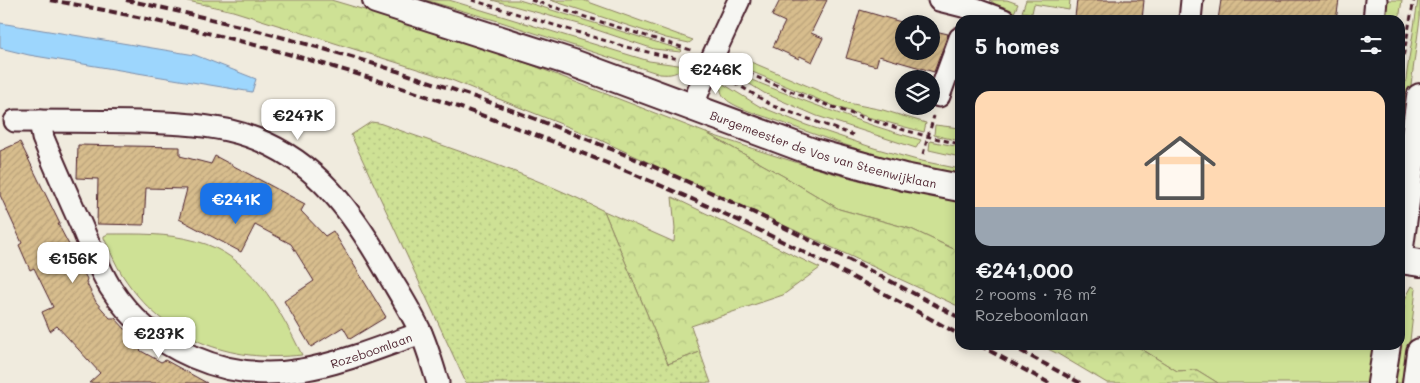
<!DOCTYPE html>
<html lang="en">
<head>
<meta charset="utf-8">
<style>
  body { margin:0; font-family:Mali,sans-serif; background:#20242c; color:#f1f3f6; height:100vh; display:flex; flex-direction:column; font-size:19px; white-space:nowrap }
  * { box-sizing:border-box; margin:0 }
  p { font-size:16px; color:#9ea1a6 }
  .icon { flex:none; width:28px; height:28px; fill:none; stroke:currentColor; stroke-width:2; stroke-linecap:round; stroke-linejoin:round }
  .map { position:relative; flex:1; overflow:hidden }
  .sheet { position:absolute; left:955px; top:15px; width:450px; height:335px; display:flex; flex-direction:column; background:#171b24; border-radius:15px; box-shadow:0 2px 12px #0003 }
  .sheet>* { flex:none }
  .fabs { position:absolute; left:895px; top:15px; display:grid; gap:10px }
  .fabs a { display:grid; place-items:center; width:45px; height:45px; border-radius:50%; background:#171b24; box-shadow:0 2px 12px #0003; font-size:25px }
  .price { position:absolute; translate:-50% -42px; padding:0 11px; border-radius:10px; background:#fff; color:#222; font-size:16px; line-height:32px; filter:drop-shadow(0 1px 2px #0008) }
  .price::after { content:''; position:absolute; left:50%; top:30px; width:15px; height:11px; margin-left:-8px; background:inherit; clip-path:polygon(0 0,100% 0,50% 100%) }
  .price.on { background:#1a73e8; color:#fff }
  ul { padding:0; list-style:none }
  li { display:grid; align-content:center; gap:10px; height:265px; padding:0 20px }
  li span { display:grid; place-items:center; height:155px; border-radius:15px; color:#555 }
  li>.icon { margin-inline-start:auto }
  span .icon { width:90px; height:90px; fill:#fffc; stroke-width:1 }
  li b { font-size:21px }
  h2 { display:flex; justify-content:space-between; align-items:center; height:60px; padding:0 20px; font-size:21px }
  .map>svg:first-child { display:block }
  .grass { fill:#cee195; stroke:#8c8060 }
  .forest { fill:url(#forest-crowns); stroke:#8c8060 }
  .garden { fill:url(#garden-dots); stroke:#8c8060 }
  .water { fill:#9dd6fd; stroke:#7c8da9 }
  .building { fill:url(#building-hatch); stroke:#4a1f2b }
  .lines { fill:none; stroke-linecap:round; stroke-linejoin:round }
  .minor-casing { stroke:#4a1f2b; stroke-width:25 }
  .tertiary-casing { stroke:#4a1f2b; stroke-width:30 }
  .path { stroke:#4a1f2b; stroke-width:3; stroke-dasharray:5 4; stroke-linecap:butt }
  .minor { stroke:#f6f6f2; stroke-width:21 }
  .tertiary { stroke:#f6f6f2; stroke-width:26 }
  .rail { stroke:#4a1f2b; stroke-width:4; stroke-dasharray:8 4; stroke-linecap:butt }
  .labels { text-anchor:middle; dominant-baseline:central; stroke-width:4; stroke-linejoin:round; paint-order:stroke }
  .street-label { font-size:12px; fill:#4a1f2b; stroke:#f6f6f2 }
</style>
</head>
<body>
<div class="map">
<svg width="1420" height="383" viewBox="0 0 1420 383">
  <defs>
    <pattern id="forest-crowns" width="20" height="18" patternUnits="userSpaceOnUse" patternTransform="scale(1.25)"><rect width="20" height="18" fill="#cee195"/><path d="M2 6a3 3 0 1 1 6 0M12 15a3 3 0 1 1 6 0" fill="none" stroke="#b2c181"/></pattern>
    <pattern id="garden-dots" width="8" height="8" patternUnits="userSpaceOnUse" patternTransform="scale(1.25)"><rect width="8" height="8" fill="#cee195"/><path d="M2 2h.1M6 6h.1" fill="none" stroke="#b2c181" stroke-width="1.8" stroke-linecap="round"/></pattern>
    <pattern id="building-hatch" width="6" height="6" patternUnits="userSpaceOnUse" patternTransform="scale(1.25)"><rect width="6" height="6" fill="#d7bd8d"/><path d="M-1 1l2-2M0 6l6-6M5 7l2-2" fill="none" stroke="#baa27a"/></pattern>
  </defs>
  <rect width="100%" height="100%" fill="#f0ebde"/>
  <filter id="ink" filterUnits="userSpaceOnUse"><feTurbulence type="fractalNoise" baseFrequency=".02" numOctaves="2"/><feDisplacementMap in="SourceGraphic" scale="10" xChannelSelector="R" yChannelSelector="G"/><feConvolveMatrix kernelMatrix="1 2 1 2 8 2 1 2 1" color-interpolation-filters="sRGB"/></filter>
  <g filter="url(#ink)">
    <path class="grass" d="M425,0H449L649,61L685,66C677,74 671,75 660,74L498,21Z
      M492,0H519L682,50L680,52L654,49L579,24Z
      M550,0H583L693,40L689,43L666,38Z
      M990,0H1007L1018,4L1014,13L995,4Z
      M1026,0H1070L1069,10L1034,4L1032,13L1022,12Z
      M1387,0H1402L1399,20H1384Z
      M1418,0H1420V18L1402,152H1400C1400,101 1411,51 1418,0Z
      M724,53L756,64L848,103L883,110L926,123L924,132L871,118L834,106L726,61Z
      M729,71C792,96 855,122 921,140L916,148L817,116L764,93Z
      M720,82L759,106L806,125L874,148L917,160L960,169V176C896,164 835,142 775,120C763,116 733,107 726,99C721,95 720,88 720,82Z
      M935,125L960,128V141L934,135Z
      M706,133C789,161 872,188 960,201V252L911,229L839,209L785,177Z
      M930,141L960,147V157L929,150Z
      M108,234C137,234 167,233 196,241C250,255 279,307 302,355C229,363 164,339 123,276C115,264 110,250 104,238V236Z
      M1412,286L1416,289L1405,383H1393L1398,345H1400L1405,299Z
      M1135,345H1376L1371,383H1218L1197,370L1177,371Z"/>
    <path class="forest" d="M183,0H331L439,32L506,55L678,122L706,133L785,177L839,209L911,229L960,252V307L596,138L449,79L233,11Z
      M672,197L820,268L783,295L691,326L700,352L668,364L604,211L674,242L675,228Z
      M1040,345H1135L1177,371L1197,370L1218,383H1107L1058,354Z"/>
    <path class="garden" d="M371,122L379,123C455,150 533,175 604,211L668,364L700,352L711,383H466L351,135Z"/>
    <path class="water" d="M0,23L195,55L256,79L252,92L29,55L0,48Z"/>
    <path class="building" d="M780,0H827L811,33L823,38L812,62L800,56L799,59L773,47L785,22L772,16Z
      M1077,0H1144L1142,20H1099L1075,17Z
      M1221,0H1339L1336,20H1218Z
      M860,10L908,24H904V51H931V30L948,34L934,72L879,56L876,66L846,58Z
      M20,142L60,224H58L87,279L86,282L96,302L110,318H115L127,331V336L141,351L161,362L165,360L207,383H89L100,373L57,326L50,331L42,312L53,307L34,268L30,270L19,245L22,243L0,195V151Z
      M78,145L180,147V156L211,164L215,156L305,204L301,211L325,236L333,231L386,317L350,339L343,327L311,347L284,301L314,281L291,244L255,225L241,252L179,219L187,189L146,188L144,225L97,224L98,179L77,178Z"/>
    <g class="lines">
      <g class="minor-casing">
        <g id="minor">
          <path d="M939,0L971,8L1004,20"/>
          <path d="M1190,20L1192,0"/>
          <path d="M1374,20L1376,0"/>
          <path d="M939,96L960,38"/>
          <path d="M692,108L707,69L739,0"/>
          <path d="M15,121C57,121 98,121 140,122C169,123 198,124 227,130C307,148 350,206 388,274C399,293 412,313 421,333C428,349 433,367 438,383"/>
          <path id="s1" d="M40,121L43,138C55,167 68,196 81,225C90,246 98,267 110,287C150,350 228,383 301,370C340,364 383,346 421,333"/>
        </g>
      </g>
      <g class="tertiary-casing">
        <g id="tertiary">
          <path id="s2" d="M376,0L573,63L813,152L904,177L960,188"/>
          <path d="M1400,247L1420,97"/>
          <path d="M1400,260L1420,263"/>
          <path d="M1381,383L1387,345"/>
          <path d="M1416,383L1420,352"/>
        </g>
      </g>
      <path class="path" d="M472,0L626,47L687,61
        M531,0L691,50
        M732,66C807,100 879,126 960,144
        M1400,73L1414,0
        M727,78L773,106L853,135
        M923,154L934,116"/>
      <use href="#minor" class="minor"/>
      <use href="#tertiary" class="tertiary"/>
      <path class="rail" d="M50,0C272,39 488,109 694,200C784,240 873,287 960,335
        M126,0C318,40 507,101 686,181C779,223 870,270 960,318
        M979,345L1049,383
        M1010,345L1080,383"/>
    </g>
  </g>
  <g class="labels">
    <g class="street-label">
      <text stroke="none"><textPath href="#s2" startOffset="472">Burgemeester de Vos van Steenwijklaan</textPath></text>
      <text stroke="none"><textPath href="#s1" startOffset="474">Rozeboomlaan</textPath></text>
    </g>
  </g>
</svg>
<div class="fabs">
<a><svg class="icon" aria-label="locate" viewBox="0 0 24 24"><circle cx="12" cy="12" r="6"/><path d="M12 2v4M12 18v4M2 12h4M18 12h4"/></svg></a>
<a><svg class="icon" aria-label="layers" viewBox="0 0 24 24"><path d="M12 4l9 5-9 5-9-5zM3 14l9 5 9-5"/></svg></a>
</div>
<b class="price" style="left:716px;top:95px">€246K</b>
<b class="price" style="left:298px;top:141px">€247K</b>
<b class="price on" style="left:236px;top:225px">€241K</b>
<b class="price" style="left:73px;top:284px">€156K</b>
<b class="price" style="left:159px;top:359px">€237K</b>
<section class="sheet">
<h2>5 homes<svg class="icon" aria-label="filters" viewBox="0 0 24 24"><path d="M4 7h16M4 17h16"/><circle cx="9" cy="7" r="2"/><circle cx="15" cy="17" r="2"/></svg></h2>
<ul>
<li><span style="background:linear-gradient(#ffd9b3 75%,#9aa5b1 0)"><svg class="icon" aria-label="home" viewBox="0 0 24 24"><path d="M3 11l9-7 9 7M6 9v11h12V9"/></svg></span><div><b>€241,000</b><p>2 rooms · 76 m²</p><p>Rozeboomlaan</p></div></li>
</ul>
</section>
</div>
</body>
</html>
